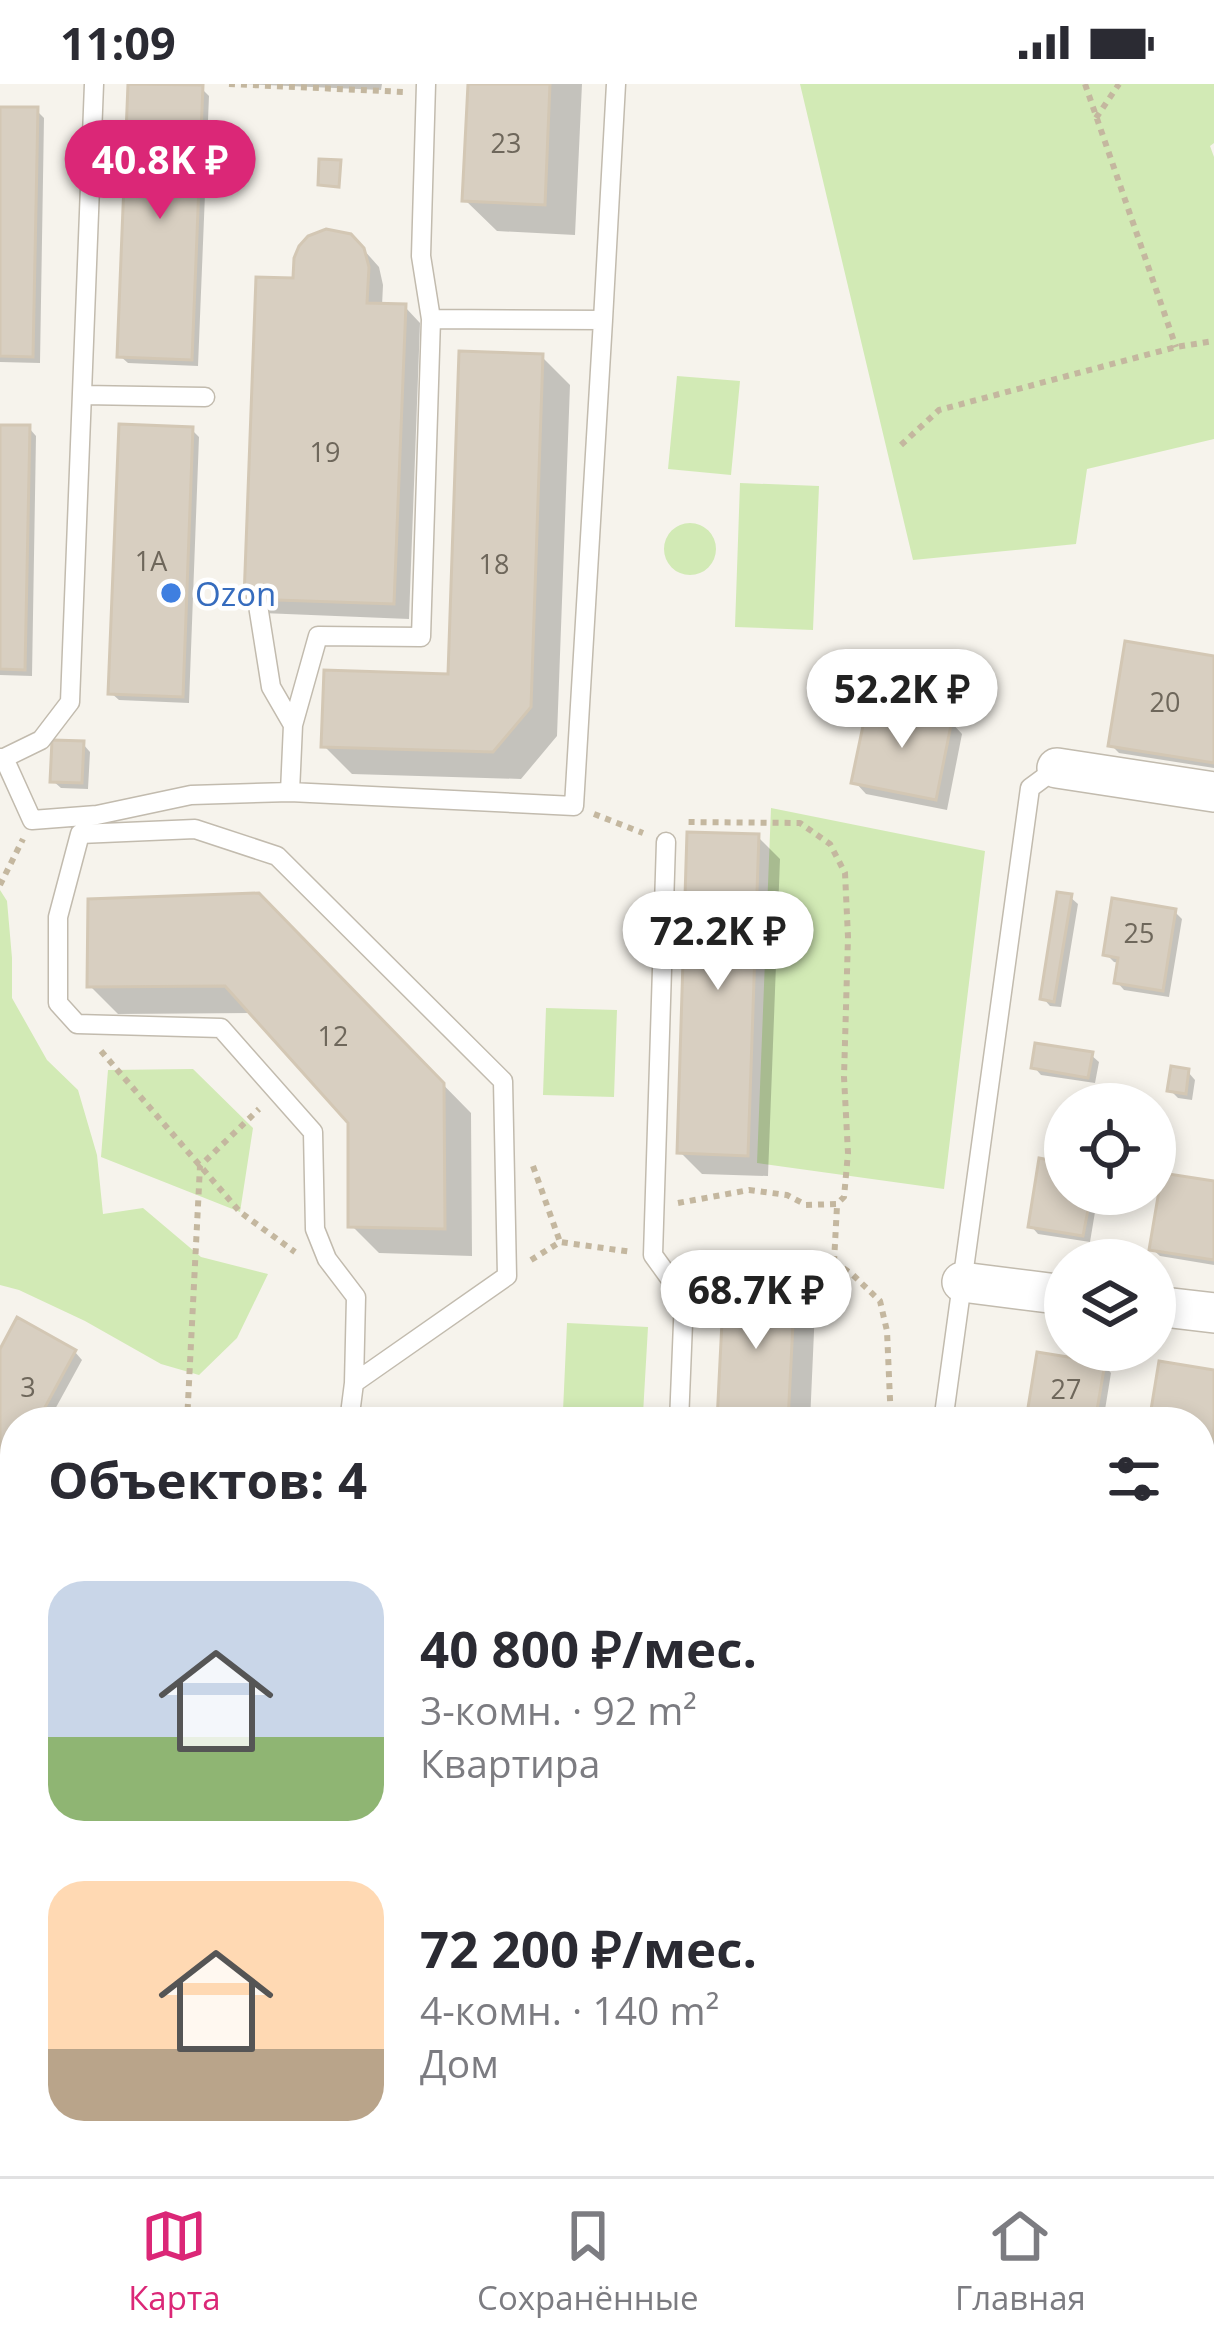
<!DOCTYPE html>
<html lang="ru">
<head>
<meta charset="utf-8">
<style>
  body { margin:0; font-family:"Open Sans",sans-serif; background:#f7f7f7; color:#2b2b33; height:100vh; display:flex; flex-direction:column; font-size:45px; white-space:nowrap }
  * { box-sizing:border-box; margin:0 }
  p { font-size:39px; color:#7c7c81 }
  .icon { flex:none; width:66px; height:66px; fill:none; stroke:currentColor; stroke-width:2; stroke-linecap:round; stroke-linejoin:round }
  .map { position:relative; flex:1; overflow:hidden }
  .side { position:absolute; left:0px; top:1323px; width:1215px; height:771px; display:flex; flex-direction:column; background:#fff; border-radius:48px 48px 0 0; box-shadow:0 6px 18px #0003 }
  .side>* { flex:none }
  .buttons { position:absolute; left:1044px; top:999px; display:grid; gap:24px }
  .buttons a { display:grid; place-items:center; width:132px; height:132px; border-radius:50%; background:#fff; box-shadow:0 6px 18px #0003; font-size:60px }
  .price { position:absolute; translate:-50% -102px; padding:0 27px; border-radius:42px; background:#fff; color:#222; font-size:39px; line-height:78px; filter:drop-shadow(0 3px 6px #0008) }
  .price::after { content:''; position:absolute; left:50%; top:72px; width:36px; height:27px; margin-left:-18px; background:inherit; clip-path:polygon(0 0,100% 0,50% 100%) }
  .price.selected { background:#db2777; color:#fff }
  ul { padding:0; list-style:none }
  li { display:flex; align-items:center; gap:36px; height:300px; padding:0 48px }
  li span { display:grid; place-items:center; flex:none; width:336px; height:240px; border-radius:36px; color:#555 }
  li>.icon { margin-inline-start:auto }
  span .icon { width:144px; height:144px; fill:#fffc; stroke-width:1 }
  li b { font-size:51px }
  h2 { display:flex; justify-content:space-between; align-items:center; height:144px; padding:0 48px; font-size:51px }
  .status { display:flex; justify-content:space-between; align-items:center; height:84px; padding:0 60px; background:#fff; direction:ltr }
  .status svg { height:33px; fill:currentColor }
  .tabs { display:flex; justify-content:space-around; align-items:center; height:168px; border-top:3px solid #e1e1e2; background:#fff; font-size:33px; color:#7c7c81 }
  .tabs a { display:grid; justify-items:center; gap:6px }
  .tabs .selected { color:#db2777 }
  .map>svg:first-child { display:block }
  .green { fill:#d2eab5 }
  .shadow { fill:#0003 }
  .building { fill:#d8cfc1; stroke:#d3c7b4; stroke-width:3 }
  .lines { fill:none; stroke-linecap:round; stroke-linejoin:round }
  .lane-casing { stroke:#c2bbae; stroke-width:21 }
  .street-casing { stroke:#c2bbae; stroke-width:42 }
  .secondary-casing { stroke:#d6c79b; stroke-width:57 }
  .path { stroke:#c4b79f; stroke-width:6; stroke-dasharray:6 6; stroke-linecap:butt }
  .lane { stroke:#fff; stroke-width:18 }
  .street { stroke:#fff; stroke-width:39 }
  .secondary { stroke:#fff3cd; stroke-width:54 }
  .shop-dot { fill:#3f7fe0; stroke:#fff; stroke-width:4.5 }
  .labels { text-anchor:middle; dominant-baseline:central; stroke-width:9; stroke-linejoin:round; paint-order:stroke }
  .number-label { font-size:27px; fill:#6e675b }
  .shop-label { font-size:33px; fill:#366cbe; stroke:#fff; text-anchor:start }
</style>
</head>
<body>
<div class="status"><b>11:09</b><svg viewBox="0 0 49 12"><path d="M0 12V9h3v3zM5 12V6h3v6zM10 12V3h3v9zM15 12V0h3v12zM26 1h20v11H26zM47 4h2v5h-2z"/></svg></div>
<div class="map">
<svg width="1214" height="2092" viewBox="0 0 1214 2092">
  <rect width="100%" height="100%" fill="#f6f3ec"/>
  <path class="green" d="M800,0H1214V59L1210,62L1214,73V355L1087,385L1076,460L913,476Z
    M677,292L740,297L731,391L668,385Z
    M740,399L819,402L813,546L735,543Z
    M664 465a26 26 0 1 1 52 0a26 26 0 1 1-52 0Z
    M771,724L985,767L944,1105L757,1079Z
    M0,806L7,817L12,874V914L47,976L78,1006L97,1071L103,1130L143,1124L201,1173L268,1190L237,1254L199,1291L161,1280L85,1237L19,1206L0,1201Z
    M546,924L617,926L614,1013L543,1011Z
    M193,985L253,1044L240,1128L101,1073L108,986Z
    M567,1239L648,1243L643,1330L563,1327Z"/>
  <path class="shadow" d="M245,0H382L381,6Z
    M471,0H582L575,151L497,147L465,116Z
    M201,4L209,12L198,282L128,279L120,272Z
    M0,26H36L44,34L40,279L0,278Z
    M355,156L379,183L383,201L382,222L405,223L420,239L409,535L262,529L296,197Z
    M542,273L570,301L557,652L521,695L352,690L324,662L451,593Z
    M0,344H29L36,352L32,592L0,591Z
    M192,346L199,353L189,619L119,616L111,609Z
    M1214,575V684L1119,669L1111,661Z
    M951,638L962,650L947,726L866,710L855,698Z
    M83,660L90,668L88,705L61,704L53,697Z
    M758,753L780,775L768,1092L702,1090L680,1068Z
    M258,812L471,1029L472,1172L379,1169L351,1141V1038L253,929L118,930L90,902Z
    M1070,813L1078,820L1061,923L1050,922L1043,914Z
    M1175,828L1182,835L1169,913L1124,906L1117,898L1120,879L1114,878L1106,870Z
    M1091,971L1099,978L1095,999L1041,991L1034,983Z
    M1188,988L1195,996L1192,1016L1178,1014L1170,1006Z
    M1065,1082V1110H1098L1090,1158L1038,1150L1031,1142Z
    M1214,1100V1181L1160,1172L1152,1165Z
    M794,1203L815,1225L810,1338H720Z
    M75,1268L82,1276L48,1338H15V1397L0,1389V1271Z
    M1104,1281L1111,1289L1103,1338H1046L1038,1337L1030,1329Z
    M1214,1289V1379L1200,1377V1338H1152Z
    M0,1737L15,1745V1834L0,1862Z
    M15,1995V2079H52L45,2092H0V2023Z
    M208,2079H233L228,2089Z
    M446,2079H501L500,2092H449L445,2088Z"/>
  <path class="building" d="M128,0L203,1L192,276L117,273Z
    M468,0H550L545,121L462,117Z
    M0,23H38L33,273L0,272Z
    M319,75L341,76L339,103L318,101Z
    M326,145L351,150L364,164L369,183L367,219L406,220L394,520L244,515L256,193L293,194L294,174L299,162L308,152Z
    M459,267L543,270L531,623L493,668L321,663L324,586L448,590Z
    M119,340L193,343L183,613L108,610Z
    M0,341H30L25,586L0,585Z
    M1125,557L1214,572V679L1108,662Z
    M868,618L952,636L936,716L851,699Z
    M52,656L84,657L82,699L50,698Z
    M687,748L759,750L748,1072L677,1069Z
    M1057,808L1072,810L1054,918L1040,915Z
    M259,809L444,999L445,1145L348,1143V1039L225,902L87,903L88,815Z
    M1112,814L1176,825L1163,907L1114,899L1118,874L1103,871Z
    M1035,959L1093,968L1088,994L1031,984Z
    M1171,982L1189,985L1186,1010L1167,1007Z
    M1039,1074L1065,1079V1110H1091L1083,1152L1028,1143Z
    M1162,1089L1214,1097V1176L1149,1166Z
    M724,1197L795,1200L788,1338H717Z
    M17,1233L76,1266L37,1338H15V1377L7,1392L0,1388V1265Z
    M1037,1268L1105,1279L1095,1338H1076L1027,1330Z
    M1159,1277L1214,1286V1345L1209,1374L1200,1372V1338H1149Z
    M0,1733L15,1741V1802L0,1829Z
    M1200,1973L1214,1980V2058L1200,2051Z
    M15,1988V2079H35L28,2092H0V2017Z
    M443,2079H494V2091L442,2089Z
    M1054,2079H1116L1126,2086L1122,2092H1046Z"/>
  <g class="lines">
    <g class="lane-casing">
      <path id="lane" d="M426,0L421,172L431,235
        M603,236L616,0
        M83,311L205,313
        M257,515L271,603L293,641
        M0,674H4L32,736L97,731L191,711L290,708L574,722L603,236L431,235L421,553L318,552L293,641L290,708
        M4,674L41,656L70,618L94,0
        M666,758L653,1171L684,1214L679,1338
        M349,1338L354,1299L356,1213L327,1175L315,1145L313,1048L221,944L77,940L58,919V833L80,750L195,745L277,772L503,997L507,1192L354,1299
        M943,1338L1030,704L1057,684
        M0,1529L15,1537
        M0,1933L15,1905
        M808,2092L813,2079"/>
    </g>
    <g class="street-casing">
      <path id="street" d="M1057,684L1214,708
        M962,1198L1065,1211
        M1155,1222L1214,1229"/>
    </g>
    <g class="secondary-casing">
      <path id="secondary" d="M0,1432L15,1442
        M1200,1893L1214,1899
        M375,2079L377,2092"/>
    </g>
    <path class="path" d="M229,0L405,8
      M1085,0L1176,263
      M1096,34L1119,0
      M901,361L939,326L1176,263L1214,257
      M594,730L643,749
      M0,801L23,755
      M101,967L240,1128L295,1168
      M533,1082L560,1158
      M678,1119L749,1106L787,1111L806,1121L837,1120L844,1113L848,1069L844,993L848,853L845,789L830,760L800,739L684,738
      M531,1176L560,1158L632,1168
      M834,1178L837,1122
      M693,1183L709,1172L834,1178L852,1190L880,1217L887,1247L891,1338
      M187,1338L200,1082L259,1025"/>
    <use href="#lane" class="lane"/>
    <use href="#street" class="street"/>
    <use href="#secondary" class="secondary"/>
  </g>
  <circle class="shop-dot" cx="171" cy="509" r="12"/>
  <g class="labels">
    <g class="number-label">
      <text x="506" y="58">23</text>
      <text x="325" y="367">19</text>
      <text x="151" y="476">1А</text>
      <text x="494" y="479">18</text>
      <text x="1165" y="617">20</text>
      <text x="1139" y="848">25</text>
      <text x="333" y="951">12</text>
      <text x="28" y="1302">3</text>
      <text x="1066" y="1304">27</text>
    </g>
    <g class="shop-label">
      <text x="195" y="509">Ozon</text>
    </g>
  </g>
</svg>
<div class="buttons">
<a><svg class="icon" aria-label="locate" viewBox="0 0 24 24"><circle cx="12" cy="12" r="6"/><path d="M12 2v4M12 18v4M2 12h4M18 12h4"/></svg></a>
<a><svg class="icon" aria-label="layers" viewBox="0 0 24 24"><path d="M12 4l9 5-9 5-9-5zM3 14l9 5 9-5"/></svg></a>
</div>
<b class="price selected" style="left:160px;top:138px">40.8K ₽</b>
<b class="price" style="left:902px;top:667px">52.2K ₽</b>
<b class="price" style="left:718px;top:909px">72.2K ₽</b>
<b class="price" style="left:756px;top:1268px">68.7K ₽</b>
<section class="side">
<h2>Объектов: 4<svg class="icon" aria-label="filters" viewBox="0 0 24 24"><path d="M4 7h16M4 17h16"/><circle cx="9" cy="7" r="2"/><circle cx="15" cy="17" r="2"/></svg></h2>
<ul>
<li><span style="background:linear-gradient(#c9d6e8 65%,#8fb573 0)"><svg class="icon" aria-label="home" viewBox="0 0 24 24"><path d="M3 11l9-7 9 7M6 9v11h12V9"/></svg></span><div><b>40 800 ₽/мес.</b><p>3-комн. · 92 m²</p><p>Квартира</p></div></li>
<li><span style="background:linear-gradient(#ffd9b3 70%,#b9a48a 0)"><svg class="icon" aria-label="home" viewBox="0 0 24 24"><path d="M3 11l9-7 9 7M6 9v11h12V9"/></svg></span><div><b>72 200 ₽/мес.</b><p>4-комн. · 140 m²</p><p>Дом</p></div></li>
</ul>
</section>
</div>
<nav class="tabs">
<a class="selected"><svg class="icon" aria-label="map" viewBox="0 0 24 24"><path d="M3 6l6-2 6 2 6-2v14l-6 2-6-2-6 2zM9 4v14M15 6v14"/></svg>Карта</a>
<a><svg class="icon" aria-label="saved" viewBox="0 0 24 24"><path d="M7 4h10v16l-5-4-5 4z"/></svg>Сохранённые</a>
<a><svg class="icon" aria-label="home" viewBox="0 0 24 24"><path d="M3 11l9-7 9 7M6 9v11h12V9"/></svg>Главная</a>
</nav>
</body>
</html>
